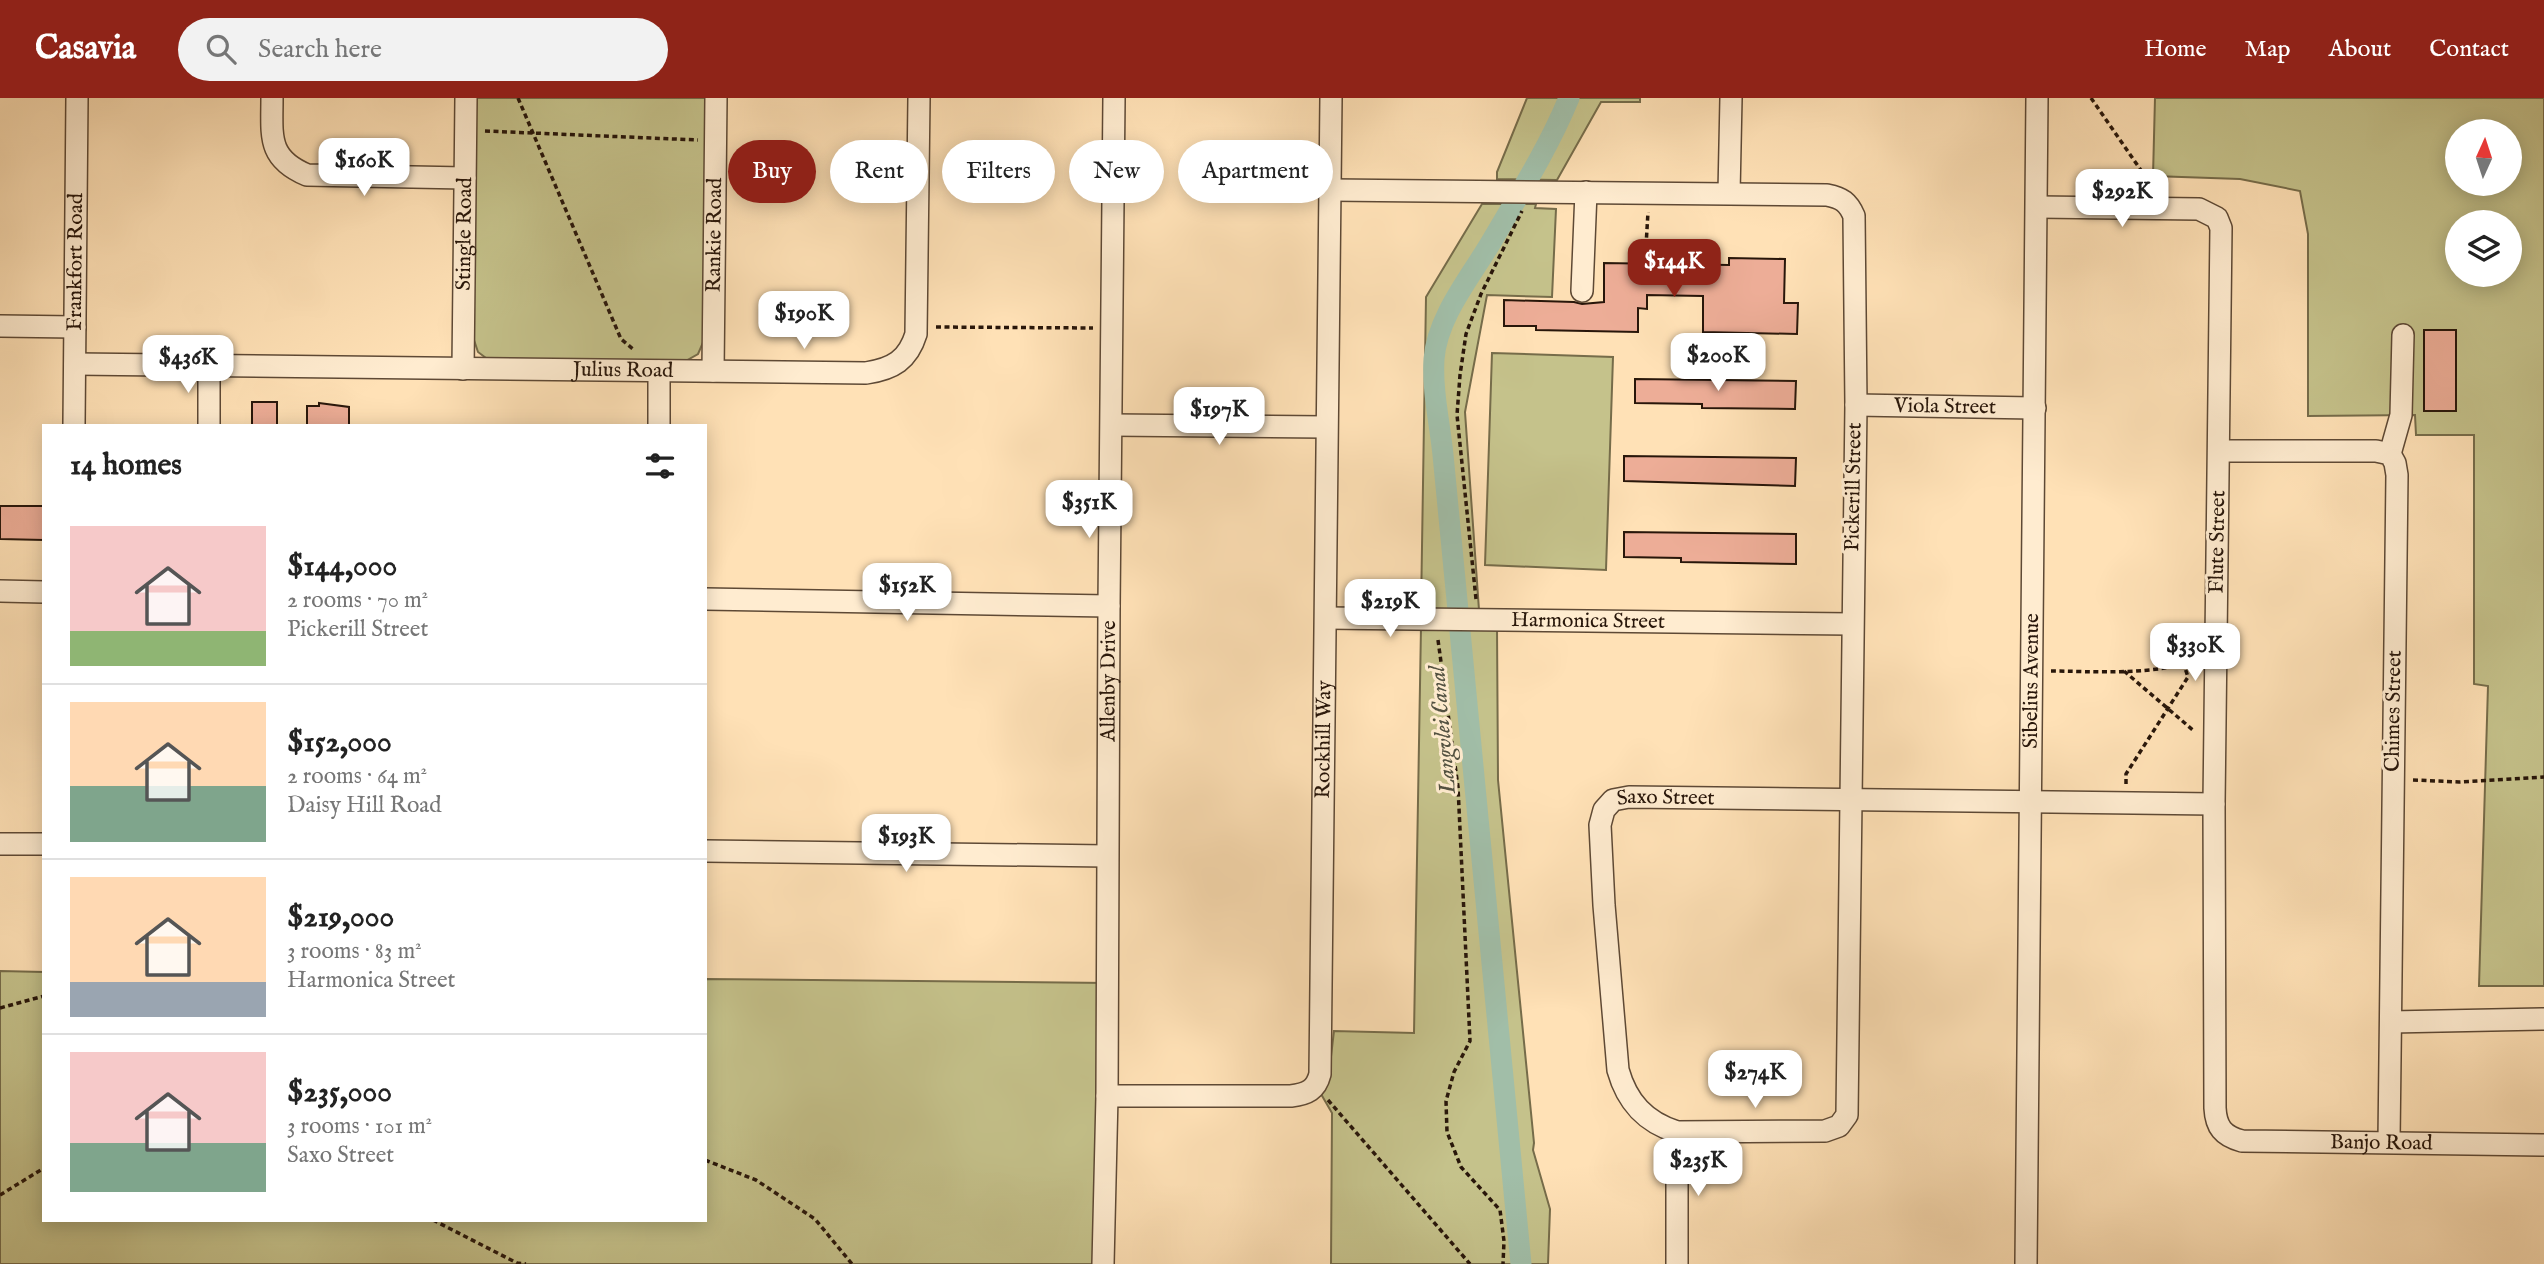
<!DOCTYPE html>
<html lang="en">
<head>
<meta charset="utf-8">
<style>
  body { margin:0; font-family:"IM FELL English",serif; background:#f2f2f2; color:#222; height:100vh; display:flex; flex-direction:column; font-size:26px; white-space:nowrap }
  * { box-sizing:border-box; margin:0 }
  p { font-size:23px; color:#767676 }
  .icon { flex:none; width:38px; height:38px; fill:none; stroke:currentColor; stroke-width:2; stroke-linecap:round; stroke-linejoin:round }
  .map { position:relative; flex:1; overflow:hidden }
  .sheet { position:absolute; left:42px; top:326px; width:665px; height:798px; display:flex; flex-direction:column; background:#fff; border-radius:0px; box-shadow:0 4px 18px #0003 }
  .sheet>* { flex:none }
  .guide { position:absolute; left:728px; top:42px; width:665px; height:63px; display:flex; gap:14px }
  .needle { width:46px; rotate:3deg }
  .controls { position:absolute; left:2445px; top:21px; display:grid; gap:14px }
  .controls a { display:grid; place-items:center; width:77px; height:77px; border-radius:50%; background:#fff; box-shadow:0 4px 18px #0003; font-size:35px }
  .price { position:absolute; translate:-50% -60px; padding:0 16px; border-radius:14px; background:#fff; color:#222; font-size:23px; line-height:46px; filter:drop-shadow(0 2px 4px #0008) }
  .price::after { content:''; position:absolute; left:50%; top:42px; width:21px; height:16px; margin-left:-10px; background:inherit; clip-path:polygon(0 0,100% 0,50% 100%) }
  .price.active { background:#8f2418; color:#fff }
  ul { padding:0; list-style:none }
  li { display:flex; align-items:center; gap:21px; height:175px; padding:0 28px }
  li+li { border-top:2px solid #e0e0e0 }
  li span { display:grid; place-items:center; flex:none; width:196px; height:140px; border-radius:0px; color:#555 }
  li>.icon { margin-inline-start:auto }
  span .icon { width:84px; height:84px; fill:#fffc; stroke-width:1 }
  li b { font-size:30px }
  h2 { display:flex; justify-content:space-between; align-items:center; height:84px; padding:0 28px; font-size:30px }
  .chip { padding:0 24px; border-radius:32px; background:#fff; box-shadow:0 4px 18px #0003; font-size:24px; line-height:63px }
  .chip.active { background:#8f2418; color:#fff }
  header { display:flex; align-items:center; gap:42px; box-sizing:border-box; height:98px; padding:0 35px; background:#8f2418; color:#fff }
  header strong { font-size:33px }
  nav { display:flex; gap:38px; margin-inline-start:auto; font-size:24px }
  .search { width:490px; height:63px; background:#f2f2f2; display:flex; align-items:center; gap:18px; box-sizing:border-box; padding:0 24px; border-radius:38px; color:#767676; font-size:26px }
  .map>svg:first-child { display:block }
  .green { fill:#c5c28b; stroke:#766c4a; stroke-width:2; fill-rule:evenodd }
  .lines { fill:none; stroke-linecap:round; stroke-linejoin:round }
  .canal { stroke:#a1bea8; stroke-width:21 }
  .building { fill:#edad97; stroke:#28160a; stroke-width:2 }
  .minor-casing { stroke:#5e4935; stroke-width:24 }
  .path { stroke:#28160a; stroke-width:3.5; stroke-dasharray:5 3.5; stroke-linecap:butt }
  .minor { stroke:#ffecd0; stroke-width:21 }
  .labels { text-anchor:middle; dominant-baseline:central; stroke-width:6; stroke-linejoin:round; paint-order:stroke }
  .street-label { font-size:21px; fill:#28160a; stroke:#ffecd0 }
  .water-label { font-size:23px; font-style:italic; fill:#525141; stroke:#ffecd0 }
</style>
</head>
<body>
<header>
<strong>Casavia</strong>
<div class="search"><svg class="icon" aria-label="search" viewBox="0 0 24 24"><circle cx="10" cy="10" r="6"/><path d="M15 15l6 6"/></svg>Search here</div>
<nav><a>Home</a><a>Map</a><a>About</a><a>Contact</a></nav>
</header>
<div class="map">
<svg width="2544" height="1166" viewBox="0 0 2544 1166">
  <rect width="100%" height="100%" fill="#ffe1b6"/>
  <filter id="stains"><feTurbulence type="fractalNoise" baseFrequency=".00286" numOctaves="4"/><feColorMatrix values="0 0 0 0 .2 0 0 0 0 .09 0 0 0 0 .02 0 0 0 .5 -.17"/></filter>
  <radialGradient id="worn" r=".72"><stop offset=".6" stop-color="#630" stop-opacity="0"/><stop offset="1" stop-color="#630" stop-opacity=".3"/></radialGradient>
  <path class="green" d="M475,0H707L705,240L698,256L682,265L486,260L478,254L472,236Z
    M1527,0H1640V4H1601L1557,82L1497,81V74Z
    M2155,0H2544V888H2479L2488,588L2474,586V337H2416L2415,317L2308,318V136L2300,93L2240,81L2153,78ZM2457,33H2510V86H2457ZM2457,124H2510V177H2457Z
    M1482,106H1536L1535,110L1556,111L1552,199L1487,197L1465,314L1479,512L1421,511L1426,199Z
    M1492,255L1613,259L1606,472L1485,467Z
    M1421,529H1497L1498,682L1534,1045L1533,1052L1550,1111L1548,1166H1331L1332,1015L1321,996L1328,984L1334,933L1414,935Z
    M0,873L44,874V1122H705V881L1108,885L1103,1166H0Z"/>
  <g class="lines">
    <path class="canal" d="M1521,1166L1443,357C1440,326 1432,293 1434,261C1437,220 1469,181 1490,146C1518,98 1548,51 1569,0"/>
  </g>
  <path class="building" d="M1729,160L1785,161L1784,205H1798L1797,236L1703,234V198L1647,197V211L1638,210V234L1536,232V228H1504V202L1574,204L1582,206L1604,204V165L1729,167Z
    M2424,232H2456V313H2424Z
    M1635,281L1796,283L1795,311L1702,310V306L1635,305Z
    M252,304H277V327H252Z
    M319,305L349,309V327H307V308H319Z
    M1624,358L1796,360L1795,388L1624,383Z
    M0,408H44V442L0,441Z
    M1624,434L1796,436V466L1681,464V460L1624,459Z"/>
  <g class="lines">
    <g class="minor-casing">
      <g id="minor">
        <path d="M272,0C272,38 267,60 307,77L465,80"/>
        <path id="s1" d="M1331,92L1827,97C1842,100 1848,104 1854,118L1856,307L1847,1017L1839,1028L1825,1033L1677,1034C1645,1024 1627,1004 1618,972L1604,807L1600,727L1604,712L1613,702L1629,699C1824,702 2019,704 2214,706"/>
        <path d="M1729,95L1731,0"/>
        <path id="s2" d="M2038,109L2199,111L2217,120L2221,130L2214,706L2215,1010C2216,1029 2223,1038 2242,1043L2544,1047"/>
        <path d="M1582,193L1586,94"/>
        <path d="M0,228L75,229"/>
        <path id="s3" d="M75,266L866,275C893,271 908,262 916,236L919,0"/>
        <path id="s4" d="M463,271L466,0"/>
        <path id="s5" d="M713,273L716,0"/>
        <path id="s6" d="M1856,307L2035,310"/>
        <path id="s7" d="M74,327L77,0"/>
        <path d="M209,327V268"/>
        <path d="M659,327V273"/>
        <path d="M1112,327L1326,329"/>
        <path d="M2219,353H2376L2390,356L2395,365L2397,377L2389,1043"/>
        <path d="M2390,356L2401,317L2403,237"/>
        <path d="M0,493L44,494"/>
        <path d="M705,501L1109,508"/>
        <path id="s8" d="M1326,520L1852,526"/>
        <path d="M0,746H44"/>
        <path d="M705,753L1107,758"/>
        <path d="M2391,924L2544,921"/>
        <path id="s9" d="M1107,998H1291C1307,996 1316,992 1320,976L1331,0"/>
        <path id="s10" d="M1103,1166L1107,998L1109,508L1114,0"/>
        <path d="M1677,1166V1034"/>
        <path id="s11" d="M2026,1166L2037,0"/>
      </g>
    </g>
    <path class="path" d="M518,0L621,241L633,251
      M2091,0L2147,81L2164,91
      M485,33L698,42
      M1645,165L1648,114
      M936,229L1093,230
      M1476,501L1457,317L1460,277L1466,236L1481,196L1522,113
      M1438,542L1458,689L1470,943L1454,974L1446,1003L1447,1034L1461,1069L1500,1112L1504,1143L1503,1166
      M2051,573C2086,573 2168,579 2195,559
      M2124,573L2194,633
      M2413,682L2459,684L2544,679
      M2126,686V676L2188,579L2184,567
      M0,910L44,898
      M1328,1002L1470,1166
      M705,1062L756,1082L815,1121L852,1166
      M0,1097L44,1070
      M433,1122L517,1165L526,1166"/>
    <use href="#minor" class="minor"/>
  </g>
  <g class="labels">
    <g class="street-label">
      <text stroke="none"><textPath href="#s4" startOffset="135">Stingle Road</textPath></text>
      <text stroke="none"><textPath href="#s5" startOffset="136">Rankie Road</textPath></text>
      <text stroke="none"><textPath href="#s7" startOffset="163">Frankfort Road</textPath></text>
      <text stroke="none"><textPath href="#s3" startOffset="548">Julius Road</textPath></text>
      <text stroke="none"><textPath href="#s6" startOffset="89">Viola Street</textPath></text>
      <text transform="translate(1854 389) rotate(-89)">Pickerill Street</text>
      <text transform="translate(2218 444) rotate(-89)">Flute Street</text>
      <text stroke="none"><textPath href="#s8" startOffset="262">Harmonica Street</textPath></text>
      <text stroke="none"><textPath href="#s10" startOffset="583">Allenby Drive</textPath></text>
      <text stroke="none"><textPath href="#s11" startOffset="583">Sibelius Avenue</textPath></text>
      <text transform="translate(2394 613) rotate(-89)">Chimes Street</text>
      <text stroke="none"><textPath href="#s9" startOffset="558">Rockhill Way</textPath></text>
      <text stroke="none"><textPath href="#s1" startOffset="2025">Saxo Street</textPath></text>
      <text stroke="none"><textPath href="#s2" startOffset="1258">Banjo Road</textPath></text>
    </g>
    <g class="water-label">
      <text transform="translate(1443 632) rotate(-95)">Langvlei Canal</text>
    </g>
  </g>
  <rect width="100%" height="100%" filter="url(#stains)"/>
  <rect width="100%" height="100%" fill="url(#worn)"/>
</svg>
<div class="controls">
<a><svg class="needle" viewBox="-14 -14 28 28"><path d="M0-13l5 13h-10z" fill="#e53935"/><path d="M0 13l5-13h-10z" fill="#767676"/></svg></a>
<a><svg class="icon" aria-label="layers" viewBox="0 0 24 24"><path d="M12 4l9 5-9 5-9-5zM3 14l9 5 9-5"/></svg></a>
</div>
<b class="price" style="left:364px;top:100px">$160K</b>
<b class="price" style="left:2122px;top:131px">$292K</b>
<b class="price active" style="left:1674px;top:201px">$144K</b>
<b class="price" style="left:804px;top:253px">$190K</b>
<b class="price" style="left:1718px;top:295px">$200K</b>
<b class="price" style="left:188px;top:297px">$436K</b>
<b class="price" style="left:1219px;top:349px">$197K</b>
<b class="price" style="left:1089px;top:442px">$351K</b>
<b class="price" style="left:907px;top:525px">$152K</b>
<b class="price" style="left:1390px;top:541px">$219K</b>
<b class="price" style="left:2195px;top:585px">$330K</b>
<b class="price" style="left:906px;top:776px">$193K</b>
<b class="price" style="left:1755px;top:1012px">$274K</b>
<b class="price" style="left:1698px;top:1100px">$235K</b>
<div class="guide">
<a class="chip active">Buy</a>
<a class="chip">Rent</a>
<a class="chip">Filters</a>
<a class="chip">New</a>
<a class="chip">Apartment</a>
</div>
<section class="sheet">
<h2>14 homes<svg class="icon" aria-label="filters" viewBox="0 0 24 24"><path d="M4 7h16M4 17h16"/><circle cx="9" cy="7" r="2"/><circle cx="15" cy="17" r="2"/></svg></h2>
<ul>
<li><span style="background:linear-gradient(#f6c9c9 75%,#8fb573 0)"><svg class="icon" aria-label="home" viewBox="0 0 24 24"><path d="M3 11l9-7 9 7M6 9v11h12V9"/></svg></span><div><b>$144,000</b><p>2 rooms · 70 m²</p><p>Pickerill Street</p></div></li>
<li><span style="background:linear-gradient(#ffd9b3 60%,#7fa58c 0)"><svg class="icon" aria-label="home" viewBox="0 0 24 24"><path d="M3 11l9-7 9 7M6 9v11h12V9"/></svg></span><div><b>$152,000</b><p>2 rooms · 64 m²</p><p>Daisy Hill Road</p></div></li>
<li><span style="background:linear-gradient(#ffd9b3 75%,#9aa5b1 0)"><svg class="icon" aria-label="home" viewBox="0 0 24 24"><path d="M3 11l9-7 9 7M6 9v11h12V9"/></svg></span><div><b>$219,000</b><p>3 rooms · 83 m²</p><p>Harmonica Street</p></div></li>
<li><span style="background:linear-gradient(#f6c9c9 65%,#7fa58c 0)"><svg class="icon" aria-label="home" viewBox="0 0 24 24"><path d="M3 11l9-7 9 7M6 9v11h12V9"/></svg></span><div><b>$235,000</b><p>3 rooms · 101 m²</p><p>Saxo Street</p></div></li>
</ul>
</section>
</div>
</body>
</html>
